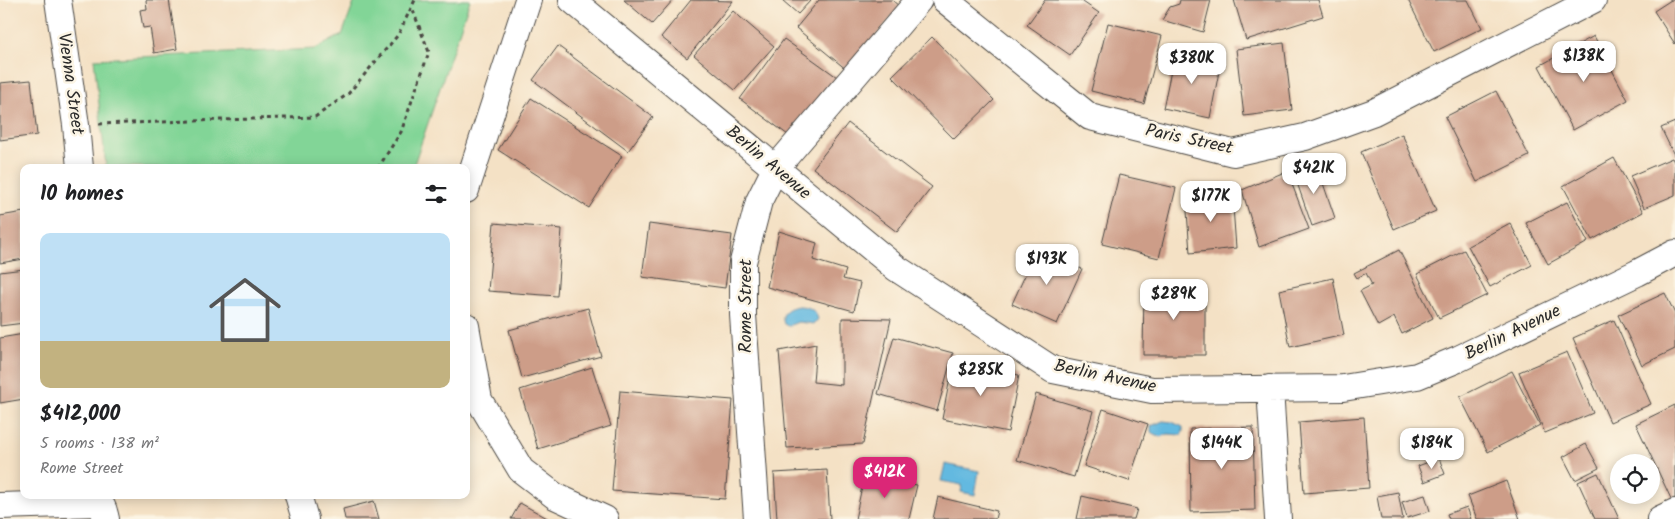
<!DOCTYPE html>
<html lang="en">
<head>
<meta charset="utf-8">
<style>
  body { margin:0; font-family:Kalam,sans-serif; background:#f6f6f6; color:#202124; height:100vh; display:flex; flex-direction:column; font-size:19px; white-space:nowrap }
  * { box-sizing:border-box; margin:0 }
  p { font-size:16px; color:#757577 }
  .icon { flex:none; width:28px; height:28px; fill:none; stroke:currentColor; stroke-width:2; stroke-linecap:round; stroke-linejoin:round }
  .map { position:relative; flex:1; overflow:hidden }
  .side { position:absolute; left:20px; top:164px; width:450px; height:335px; display:flex; flex-direction:column; background:#fff; border-radius:10px; box-shadow:0 2px 12px #0003 }
  .side>* { flex:none }
  .controls { position:absolute; left:1610px; top:454px; display:grid; gap:10px }
  .controls a { display:grid; place-items:center; width:50px; height:50px; border-radius:50%; background:#fff; box-shadow:0 2px 12px #0003; font-size:25px }
  .price { position:absolute; translate:-50% -42px; padding:0 11px; border-radius:10px; background:#fff; color:#222; font-size:16px; line-height:32px; filter:drop-shadow(0 1px 2px #0008) }
  .price::after { content:''; position:absolute; left:50%; top:30px; width:15px; height:11px; margin-left:-8px; background:inherit; clip-path:polygon(0 0,100% 0,50% 100%) }
  .price.current { background:#db2777; color:#fff }
  ul { padding:0; list-style:none }
  li { display:grid; align-content:center; gap:10px; height:265px; padding:0 20px }
  li+li { border-top:1px solid #e0e0e0 }
  li span { display:grid; place-items:center; height:155px; border-radius:10px; color:#555 }
  li>.icon { margin-inline-start:auto }
  span .icon { width:90px; height:90px; fill:#fffc; stroke-width:1 }
  li b { font-size:21px }
  h2 { display:flex; justify-content:space-between; align-items:center; height:60px; padding:0 20px; font-size:21px }
  .map>svg:first-child { display:block }
  .green { fill:#82d597; stroke:#568061 }
  .water { fill:#63b9e0; stroke:#477286 }
  .building { fill:#cd9d88 }
  .lines { fill:none; stroke-linecap:round; stroke-linejoin:round }
  .street-casing { stroke:#494642; stroke-width:28 }
  .path { stroke:#494642; stroke-width:3; stroke-dasharray:4 4; stroke-linecap:butt }
  .street { stroke:#fff; stroke-width:26 }
  .labels { text-anchor:middle; dominant-baseline:central; stroke-width:5; stroke-linejoin:round; paint-order:stroke }
  .street-label { font-size:18px; fill:#2b2b2b; stroke:#fcf5e5 }
</style>
</head>
<body>
<div class="map">
<svg width="1675" height="519" viewBox="0 0 1675 519">
  <rect width="100%" height="100%" fill="#fcf5e5"/>
  <filter id="ink" filterUnits="userSpaceOnUse"><feTurbulence type="fractalNoise" baseFrequency=".02" numOctaves="2"/><feDisplacementMap in="SourceGraphic" scale="10" xChannelSelector="R" yChannelSelector="G"/><feConvolveMatrix kernelMatrix="1 2 1 2 8 2 1 2 1" color-interpolation-filters="sRGB"/></filter>
  <filter id="wash" filterUnits="userSpaceOnUse"><feTurbulence type="fractalNoise" baseFrequency=".0096" numOctaves="4" result="noise"/><feDisplacementMap in="SourceGraphic" scale="20" xChannelSelector="R" yChannelSelector="G"/><feGaussianBlur stdDeviation="1.12" result="paint"/><feColorMatrix in="noise" values="0 0 0 0 0 0 0 0 0 0 0 0 0 0 0 0 0 1.4 0 .05"/><feComposite in="paint" operator="in"/></filter>
  <g filter="url(#wash)">
    <rect width="100%" height="100%" fill="#f4e1c5"/>
    <path class="green" d="M355,0H470L413,167H106L94,59L315,49L342,35Z"/>
    <path class="water" d="M798,306C808,306 815,309 818,319L814,324L798,322L788,326L784,324C780,312 788,308 798,306Z
      M1163,421L1172,422L1183,427V432L1181,435L1168,434L1160,437L1151,432V426Z
      M945,464L979,471L975,495L961,492L962,485L941,481Z"/>
    <g id="blocks">
      <path class="building" d="M146,0H169L177,49L154,53L150,27L143,28L140,10L147,9Z
        M624,0H673L652,24Z
        M691,0L733,1L687,58L661,37Z
        M782,0H811L798,14Z
        M819,0H892L900,7L847,70L796,28Z
        M1045,0H1080L1099,13L1070,55L1027,25Z
        M1180,0H1211L1203,32L1162,20L1170,7L1179,4Z
        M1234,0H1318L1323,16L1246,40Z
        M1408,0H1468L1482,28L1434,52Z
        M1671,0H1675V44L1654,11Z
        M733,11L774,46L735,90L694,55Z
        M1108,23L1162,36L1144,104L1091,91Z
        M1594,36L1628,100L1573,130L1539,66Z
        M932,37L994,100L954,139L892,76Z
        M784,39L837,77L792,138L740,99Z
        M1284,43L1292,110L1244,116L1236,49Z
        M558,46L653,117L628,151L533,80Z
        M1175,52L1221,61L1210,118L1163,108Z
        M31,80L37,135L0,140V83Z
        M1496,91L1529,156L1477,182L1445,117Z
        M531,98L622,156L589,208L498,150Z
        M1675,122V157L1661,128Z
        M848,123L932,187L897,232L813,168Z
        M1402,134L1436,211L1394,229L1361,152Z
        M1614,158L1643,212L1592,240L1563,186Z
        M1672,158L1675,164V195L1644,208L1630,176Z
        M1316,163L1335,218L1312,226L1293,171Z
        M1287,171L1309,229L1259,247L1242,190Z
        M1119,175L1176,188L1159,258L1102,244Z
        M1232,193L1236,248L1190,253L1186,197Z
        M1567,202L1588,242L1548,264L1526,223Z
        M24,212V259L0,263V216Z
        M494,223L562,229L557,296L488,291Z
        M1510,223L1532,265L1490,287L1468,246Z
        M649,224L732,235L725,288L642,277Z
        M779,231L817,243L813,260L846,270L843,279L860,283L854,311L767,287Z
        M1037,249L1082,269L1057,324L1012,304Z
        M1399,250L1433,318L1402,334L1394,317L1378,326L1360,291L1372,285L1366,273L1357,278L1354,273Z
        M1464,250L1487,295L1439,318L1417,274Z
        M24,269V323L0,326V272Z
        M1333,278L1344,335L1290,347L1279,290Z
        M1205,286V355H1143L1144,287Z
        M1665,293L1675,314V349L1642,365L1618,315Z
        M588,308L601,356L522,378L509,330Z
        M842,318L891,319L863,444L787,448L779,351L816,344L813,382L842,385Z
        M1614,320L1651,404L1610,422L1573,338Z
        M24,334V399L0,403V338Z
        M894,337L953,353L937,411L878,394Z
        M1567,352L1593,413L1545,433L1519,372Z
        M953,363L1019,375L1008,432L942,419Z
        M592,367L611,426L538,449L520,390Z
        M1512,371L1540,425L1488,452L1460,397Z
        M620,391L733,400L725,499L612,491Z
        M1036,394L1093,411L1074,477L1017,460Z
        M1675,405V502L1673,503L1636,424Z
        M1103,409L1148,424L1129,481L1084,466Z
        M1364,417L1369,488L1304,493L1299,422Z
        M1253,427L1255,510L1191,512L1190,429Z
        M1586,444L1599,468L1575,480L1563,457Z
        M1439,458L1445,474L1424,482L1418,466Z
        M827,470L830,519H777L774,473Z
        M865,473L917,485L909,519H855Z
        M1598,473L1619,519H1595L1578,482Z
        M1506,481L1520,519H1477L1468,496Z
        M1398,492L1403,519H1381L1377,496Z
        M1425,495L1430,511L1407,518L1402,502Z
        M1082,496L1137,509L1134,519H1077Z
        M938,497L997,511L995,519H933Z
        M374,501L379,519H345L343,509Z
        M520,503L549,519H511Z
        M1467,507L1471,519H1449L1447,514Z"/>
    </g>
  </g>
  <g filter="url(#ink)">
    <use href="#blocks" fill-opacity="0" stroke="#494642" stroke-width="1"/>
    <g class="lines">
      <g class="street-casing">
        <path id="street" d="M58,0L76,125L80,168
          M572,0L896,268L1053,370L1152,390L1343,388L1417,376L1458,359L1637,273L1675,253
          M945,0L1090,117L1233,153L1305,137L1374,112L1593,0
          M466,190L528,0
          M466,326L479,400L521,470L555,496L605,519
          M1270,388L1278,519
          M298,495L305,519
          M0,506L97,503C104,505 104,512 106,519
          M757,519L743,315V262L759,201L775,169L919,0
          M1660,519L1675,512"/>
      </g>
      <path class="path" d="M99,124L315,117L348,94L398,35L415,0
        M378,168L401,132L429,52L412,8"/>
      <use href="#street" class="street"/>
    </g>
  </g>
  <g class="labels">
    <g class="street-label">
      <text transform="translate(70 84) rotate(82)">Vienna Street</text>
      <text transform="translate(1189 140) rotate(12)">Paris Street</text>
      <text transform="translate(768 163) rotate(40)">Berlin Avenue</text>
      <text transform="translate(746 306) rotate(-90)">Rome Street</text>
      <text transform="translate(1513 333) rotate(-26)">Berlin Avenue</text>
      <text transform="translate(1105 377) rotate(12)">Berlin Avenue</text>
    </g>
  </g>
</svg>
<div class="controls">
<a><svg class="icon" aria-label="locate" viewBox="0 0 24 24"><circle cx="12" cy="12" r="6"/><path d="M12 2v4M12 18v4M2 12h4M18 12h4"/></svg></a>
</div>
<b class="price" style="left:1584px;top:83px">$138K</b>
<b class="price" style="left:1192px;top:85px">$380K</b>
<b class="price" style="left:1314px;top:195px">$421K</b>
<b class="price" style="left:1211px;top:223px">$177K</b>
<b class="price" style="left:1047px;top:286px">$193K</b>
<b class="price" style="left:1174px;top:321px">$289K</b>
<b class="price" style="left:981px;top:397px">$285K</b>
<b class="price" style="left:1222px;top:470px">$144K</b>
<b class="price" style="left:1432px;top:470px">$184K</b>
<b class="price current" style="left:885px;top:499px">$412K</b>
<section class="side">
<h2>10 homes<svg class="icon" aria-label="filters" viewBox="0 0 24 24"><path d="M4 7h16M4 17h16"/><circle cx="9" cy="7" r="2"/><circle cx="15" cy="17" r="2"/></svg></h2>
<ul>
<li><span style="background:linear-gradient(#bfe0f5 70%,#c2b280 0)"><svg class="icon" aria-label="home" viewBox="0 0 24 24"><path d="M3 11l9-7 9 7M6 9v11h12V9"/></svg></span><div><b>$412,000</b><p>5 rooms · 138 m²</p><p>Rome Street</p></div></li>
</ul>
</section>
</div>
</body>
</html>
